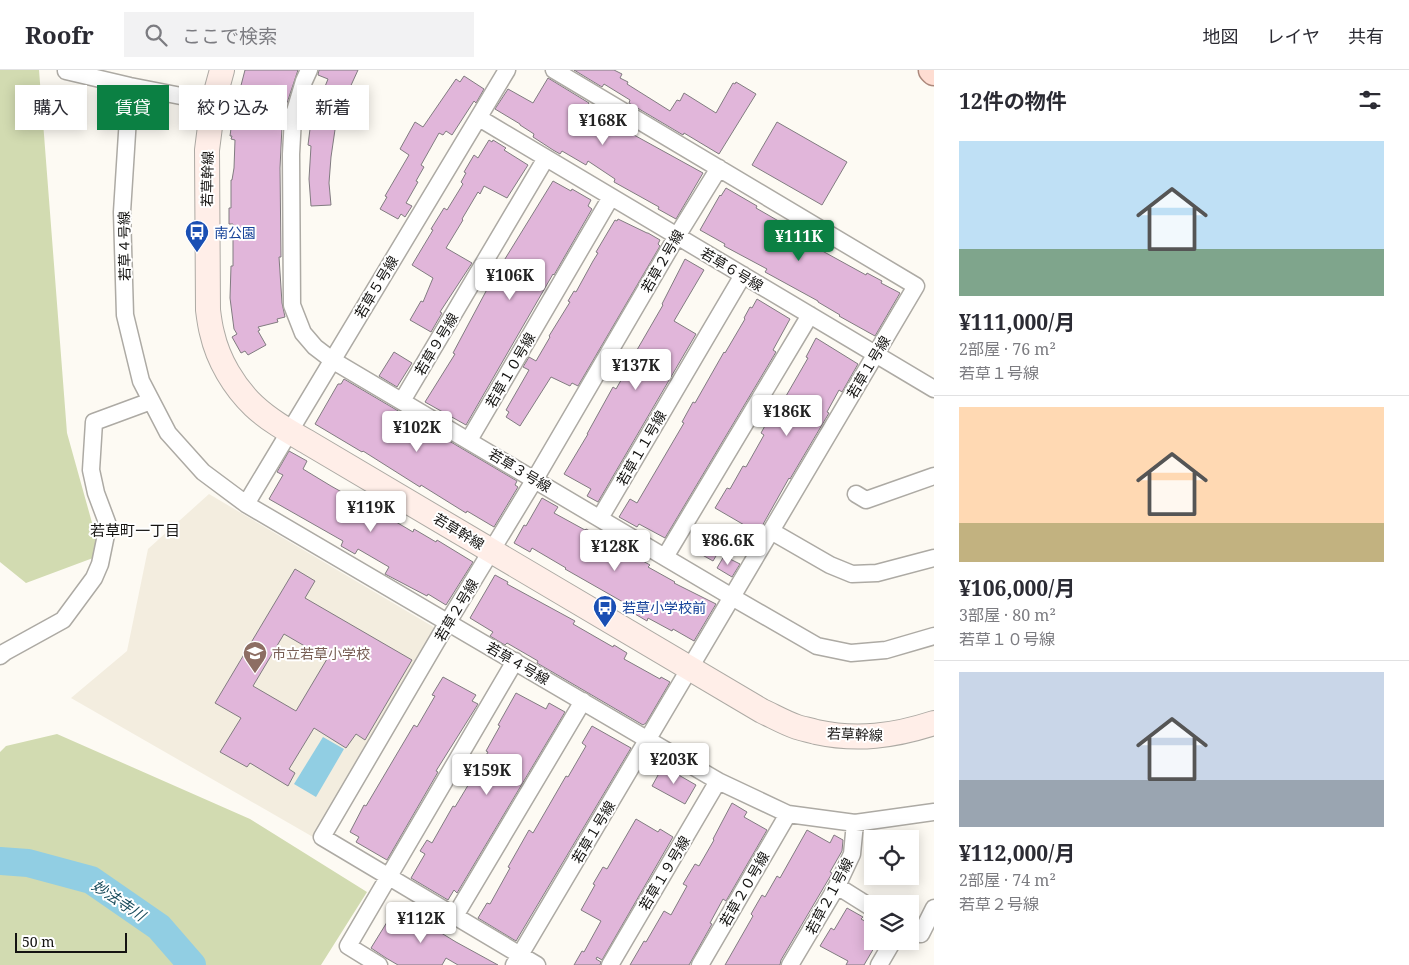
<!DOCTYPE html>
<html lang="ja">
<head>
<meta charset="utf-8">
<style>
  body { margin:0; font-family:"Noto Serif","Noto Sans JP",serif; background:#f2f2f3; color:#2b2b33; height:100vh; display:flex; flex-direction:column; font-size:19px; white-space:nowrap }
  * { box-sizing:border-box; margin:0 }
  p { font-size:16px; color:#7c7c81 }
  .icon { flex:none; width:28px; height:28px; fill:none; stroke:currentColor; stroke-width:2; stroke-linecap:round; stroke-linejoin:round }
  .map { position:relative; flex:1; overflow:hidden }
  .side { display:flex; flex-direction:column; background:#fff; width:475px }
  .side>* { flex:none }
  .top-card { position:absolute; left:15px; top:15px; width:475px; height:45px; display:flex; gap:10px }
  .controls { position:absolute; left:864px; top:760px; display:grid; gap:10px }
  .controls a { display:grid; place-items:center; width:55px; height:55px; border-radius:0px; background:#fff; box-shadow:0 2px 12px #0003; font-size:25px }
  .scale { position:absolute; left:15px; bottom:12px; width:112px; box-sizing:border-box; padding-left:5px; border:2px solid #141311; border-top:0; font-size:14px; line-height:18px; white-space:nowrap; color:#141311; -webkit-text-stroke:4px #fff; paint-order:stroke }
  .price { position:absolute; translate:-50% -42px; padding:0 11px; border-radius:5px; background:#fff; color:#222; font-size:16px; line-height:32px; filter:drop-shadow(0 1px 2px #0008) }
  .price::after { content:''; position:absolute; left:50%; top:30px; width:15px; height:11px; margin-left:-8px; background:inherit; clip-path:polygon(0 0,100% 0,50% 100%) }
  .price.current { background:#0b8043; color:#fff }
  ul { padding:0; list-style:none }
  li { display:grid; align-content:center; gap:10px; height:265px; padding:0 25px }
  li+li { border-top:1px solid #e1e1e2 }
  li span { display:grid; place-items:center; height:155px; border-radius:0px; color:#555 }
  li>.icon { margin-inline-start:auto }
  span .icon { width:90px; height:90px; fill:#fffc; stroke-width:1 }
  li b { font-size:21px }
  h2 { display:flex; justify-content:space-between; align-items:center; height:60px; padding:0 25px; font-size:21px }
  .chip { padding:0 18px; border-radius:0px; background:#fff; box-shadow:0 2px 12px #0003; font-size:18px; line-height:45px }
  .chip.current { background:#0b8043; color:#fff }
  header { display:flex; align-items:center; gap:30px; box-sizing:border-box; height:70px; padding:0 25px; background:#fff; border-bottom:1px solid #e1e1e2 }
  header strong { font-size:24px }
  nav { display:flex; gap:28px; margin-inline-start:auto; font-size:18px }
  .search { width:350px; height:45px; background:#f2f2f3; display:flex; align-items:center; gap:12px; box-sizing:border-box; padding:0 18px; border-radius:0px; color:#7c7c81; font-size:19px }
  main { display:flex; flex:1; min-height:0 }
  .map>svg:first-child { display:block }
  .built { fill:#f3eddf }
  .green { fill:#d2dbb1 }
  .water { fill:#91cee3 }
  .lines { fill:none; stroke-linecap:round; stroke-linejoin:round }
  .river { stroke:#91cee3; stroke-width:28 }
  .building { fill:#e1b6da; stroke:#817c80; fill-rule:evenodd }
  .street-casing { stroke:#adaaa4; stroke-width:19 }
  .secondary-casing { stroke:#adaaa4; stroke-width:26 }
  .primary-casing { stroke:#ac887b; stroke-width:29 }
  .street { stroke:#fff; stroke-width:16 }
  .secondary { stroke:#ffeee8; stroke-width:24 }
  .primary { stroke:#feddd2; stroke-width:26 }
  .labels { text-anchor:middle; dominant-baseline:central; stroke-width:4; stroke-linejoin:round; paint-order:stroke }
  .street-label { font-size:14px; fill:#141311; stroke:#fff }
  .transit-label { font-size:14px; fill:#164399; stroke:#fff; text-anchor:start }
  .education-label { font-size:14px; fill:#785e54; stroke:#fff; text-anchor:start }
  .neighbourhood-label { font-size:15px; fill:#141311; stroke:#fff }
  .water-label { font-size:15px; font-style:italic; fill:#184b5b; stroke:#fff }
</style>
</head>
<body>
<header>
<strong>Roofr</strong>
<div class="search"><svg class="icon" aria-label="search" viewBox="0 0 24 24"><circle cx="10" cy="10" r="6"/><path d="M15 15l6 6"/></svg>ここで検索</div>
<nav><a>地図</a><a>レイヤ</a><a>共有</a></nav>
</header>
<main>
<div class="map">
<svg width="934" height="895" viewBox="0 0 934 895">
  <rect width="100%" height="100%" fill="#fdfaf3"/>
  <path class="built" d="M209,424L437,559L313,767L71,628L127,581L148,479Z"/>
  <path class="green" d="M0,0H39L67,363L101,485L26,513L0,492Z
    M57,664L250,749L367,822L321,895H0V682L6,676Z"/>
  <path class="water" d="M323,667L344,679L316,727L294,714Z"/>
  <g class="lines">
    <path class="river" d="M0,791L28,793L91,810L159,857L192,895"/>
  </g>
  <path class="building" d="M245,0H298L286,36L238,27Z
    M319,0H358L337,46L331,87L329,113L331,135L311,136L309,109L311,76L308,75L310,59H313L326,20L324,19L328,9L318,5Z
    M574,0H614L622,4L620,8L628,12L627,14L670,41L677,30L680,31L684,23L716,43L733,13L735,14L736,12L756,24L719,84L684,63L683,65L629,33L630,30L604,14L602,17Z
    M464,6L484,19L476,33L474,31L452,65L446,61L443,65L439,63L421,95L424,97L416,111L418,112L406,133L412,136L405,147L401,144L398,149L380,139L387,127L385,126L409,85L400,79L415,52L423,57L456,9L460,12Z
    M548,8L589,33L587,36L617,55L620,51L637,61L634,65L703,103L676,149L658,139L659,137L614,112L615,109L588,91L586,95L562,81L560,84L553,80L533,67L534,64L520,55V54L495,39L508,19L533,33Z
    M236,47L282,56L280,98L281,187H279L282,233L285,247L277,249L278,252L258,257L260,260L258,261L266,275L248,285L245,281L241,283L232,267L237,264L234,259L230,228L231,196H233V154H229V138H231V110H232L234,98L235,70L231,69L232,66H230L232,51L235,52Z
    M777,52L847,92L822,135L752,95Z
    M489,70L492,72L493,70L506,78L504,80L528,95L507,128L484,116L480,124L478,122L462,149L463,150L446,178L472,193L440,242L442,243L431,262L410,250L421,231L423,232L433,208L412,195L433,160L431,159L444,138L447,140L463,114L461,112L466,103L464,102L474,85L478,88Z
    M553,111L571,121L572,119L591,130L588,136L592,139L554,205L553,204L466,355L425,332L455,284L453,283L492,210Z
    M726,118L757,136L756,138L808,168L806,172L866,205L867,203L882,211L881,213L900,223L875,266L839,246L840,245L818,232V231L765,202L767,199L724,176L725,174L700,160L720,125L721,126Z
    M618,149L647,163H648L660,170L658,174L660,176L578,316L572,313L570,316L551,307L520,356L506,347L509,342L506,340L529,300L523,297L529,287L536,291L550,267L549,266L570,232L568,231L574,221L576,222L593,191L598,183L596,182L615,150L617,151Z
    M685,189L704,200L674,251L696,264L598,432L587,426L591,419L564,404L588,364H587L613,317L616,319L635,286L634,285L663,235L662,234Z
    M757,229L790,249L773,280L776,282L665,468L639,454L637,457L619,447L630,429L637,433L684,353L682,352L693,332L695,333L724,282L725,283L745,249L744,248L750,237L752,238Z
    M816,268L858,294L842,322L839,320L827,342L829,343L790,409L789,408L757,465L745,458L746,456L715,438L727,418L730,419L743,396L746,397L764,365L761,363L772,343L775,345L808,288L806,287Z
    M394,282L412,293L397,317L379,306Z
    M344,309L517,411L515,415L518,417L494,457L467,441L466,443L421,415L420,417L363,381L362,382L315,354L338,314H341Z
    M289,381L307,391L303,399L331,416L363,434L364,433L413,462L414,459L436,472L437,470L473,492L446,535L428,524L427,526L385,504L389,497L358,479L355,484L341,476L343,471L269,429L283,405L277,402Z
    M542,428L558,437L554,443L585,460L586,459L612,473L613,472L626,480L625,481L650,495L648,497L675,512L674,513L716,534L694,571L673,559L672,561L648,548L647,551L635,544L637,540L565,499L566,498L532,478L530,482L514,473L524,455L526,456Z
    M703,472L719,481L713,491L697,482Z
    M724,486L740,494L732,507L717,498Z
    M295,499L315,511L305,528L412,590L365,670L356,664L346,678L314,658L289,699L295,703L288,716L250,693L247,697L220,682L241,648L215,633ZM284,564L327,589L296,641L253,616Z
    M495,505L508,512L507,514L575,551L573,554L613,577L614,575L627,583L624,589L660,609L661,607L670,612L646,653L643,655L537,593L538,591L507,573L505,575L490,566L493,562L470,548Z
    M443,607L476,625L472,631L478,634L436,701L438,702L387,790L356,772L359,767L350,762L364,735L366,736L414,655L417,657L435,626L432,625Z
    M516,623L546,639L549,633L565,642L457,823L454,820L448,830L411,808L425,784L420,781L427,770L432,773L453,736L455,737L488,682L486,681L500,656L498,655Z
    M592,656L631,678L516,871L478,848L487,833L490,834L510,798L508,797L529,760L533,763L566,706L568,707L586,676L582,673Z
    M663,696L696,715L685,734L652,716Z
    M732,733L747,742L744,747L767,760L726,831L723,829L710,853L712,854L689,895H630L644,871L646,872L664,841L671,845L687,816L683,814L695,794L699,796L714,770L713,769Z
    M636,749L658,762L660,759L673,767L602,890L597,887L596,889L601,892L600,895H574L582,881L584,882L601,851L581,840L595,815L593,814L603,797L607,799Z
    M807,760L830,773L834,765L843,770L842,781L830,802L832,803L831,805L781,890L780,895H725L753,846L751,844L762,825L765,827L777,806L780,808Z
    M397,836L456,872L498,895H458L446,888L442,895H398L386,888L371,878Z
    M847,838L863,847L861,849L872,855V871H878L864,895H846L848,891L820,876L831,858L834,860Z"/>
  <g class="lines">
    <g class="street-casing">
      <path id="street" d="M309,0L304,11L293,48L291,84L292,235L303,263L315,277L332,290L732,527L817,576L851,583L886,580L934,566
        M66,1L130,16L293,48
        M130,16L122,142L125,245L141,311L168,363L203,402L246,434L718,711L788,744L855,753L934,742
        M479,48L934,319
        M402,331L546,88
        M469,370L611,127
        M856,424L866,430L934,406
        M246,434L507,0
        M600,448L743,205
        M771,461L830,495L852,504L877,503L934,488
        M665,487L810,245
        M0,586L5,582L63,550L94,508L100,494L108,455L96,423L91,400L94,352L151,331
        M837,816L872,838
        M455,846L583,631
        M910,860L921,864L934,838
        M379,895L348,876L515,591
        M514,895L916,216L554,0
        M537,895L322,767L448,552L535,409L677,166L719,98
        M610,895L718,711
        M700,895L788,744
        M790,895L837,816L852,784L855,753
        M879,895L893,871"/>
    </g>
    <g class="secondary-casing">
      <path id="secondary" d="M222,0L213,33L207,80L208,240C209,248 210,256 212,263C218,290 234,317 254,336C270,351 290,362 309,373L762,641C773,646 785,653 797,657C803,659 810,660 816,662C857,671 894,666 934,653"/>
    </g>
    <g class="primary-casing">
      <path id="primary" d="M932,0L934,2"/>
    </g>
    <use href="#street" class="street"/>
    <use href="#secondary" class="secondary"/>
    <use href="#primary" class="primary"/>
  </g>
  <defs>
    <g id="bus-pin" transform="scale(1.25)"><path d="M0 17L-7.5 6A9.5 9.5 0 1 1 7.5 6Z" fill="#1a4fb4" stroke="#fff"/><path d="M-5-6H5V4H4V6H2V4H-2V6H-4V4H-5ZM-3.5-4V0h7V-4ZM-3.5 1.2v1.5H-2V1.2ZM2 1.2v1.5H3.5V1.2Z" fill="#fff"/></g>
    <g id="school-pin" transform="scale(1.25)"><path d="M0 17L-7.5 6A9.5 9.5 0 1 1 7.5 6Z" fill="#8d6e63" stroke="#fff"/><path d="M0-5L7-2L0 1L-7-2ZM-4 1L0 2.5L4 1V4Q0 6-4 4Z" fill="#fff"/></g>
  </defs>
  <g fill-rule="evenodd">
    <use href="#bus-pin" x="197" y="162"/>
    <use href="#bus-pin" x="605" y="537"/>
    <use href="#school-pin" x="255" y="583"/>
  </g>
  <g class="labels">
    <g class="street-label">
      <text transform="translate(207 109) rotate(-89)">若草幹線</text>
      <text transform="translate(124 176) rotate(-91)">若草４号線</text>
      <text transform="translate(662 191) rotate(-60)">若草２号線</text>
      <text transform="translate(732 199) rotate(31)">若草６号線</text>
      <text transform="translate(376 217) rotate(-59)">若草５号線</text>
      <text transform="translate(436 274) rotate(-59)">若草９号線</text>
      <text transform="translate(868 297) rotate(-59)">若草１号線</text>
      <text transform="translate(510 300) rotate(-60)">若草１０号線</text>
      <text transform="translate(641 378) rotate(-60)">若草１１号線</text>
      <text transform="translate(520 400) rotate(31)">若草３号線</text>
      <text transform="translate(459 461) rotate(31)">若草幹線</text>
      <text transform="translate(456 540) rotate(-59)">若草２号線</text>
      <text transform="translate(518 593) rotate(30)">若草４号線</text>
      <text transform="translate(855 664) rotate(2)">若草幹線</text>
      <text transform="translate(593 762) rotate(-59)">若草１号線</text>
      <text transform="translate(664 803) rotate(-59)">若草１９号線</text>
      <text transform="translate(744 819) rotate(-60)">若草２０号線</text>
      <text transform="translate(829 826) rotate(-62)">若草２１号線</text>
    </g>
    <g class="transit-label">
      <text x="214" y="162">南公園</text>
      <text x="622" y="537">若草小学校前</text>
    </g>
    <g class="education-label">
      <text x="272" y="583">市立若草小学校</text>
    </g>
    <g class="neighbourhood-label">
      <text x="135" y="460">若草町一丁目</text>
    </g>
    <g class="water-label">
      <text transform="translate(119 830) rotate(34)">妙法寺川</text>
    </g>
  </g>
</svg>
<div class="controls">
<a><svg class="icon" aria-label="locate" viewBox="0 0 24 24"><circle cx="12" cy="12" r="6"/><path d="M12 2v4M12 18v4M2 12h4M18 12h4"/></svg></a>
<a><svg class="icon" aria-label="layers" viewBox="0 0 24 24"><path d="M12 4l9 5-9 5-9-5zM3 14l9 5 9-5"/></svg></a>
</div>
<div class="scale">50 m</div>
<b class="price" style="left:603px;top:76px">¥168K</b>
<b class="price current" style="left:799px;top:192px">¥111K</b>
<b class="price" style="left:510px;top:231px">¥106K</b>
<b class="price" style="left:636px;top:321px">¥137K</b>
<b class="price" style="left:787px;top:367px">¥186K</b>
<b class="price" style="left:417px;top:383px">¥102K</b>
<b class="price" style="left:371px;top:463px">¥119K</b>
<b class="price" style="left:728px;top:496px">¥86.6K</b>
<b class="price" style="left:615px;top:502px">¥128K</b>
<b class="price" style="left:674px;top:715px">¥203K</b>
<b class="price" style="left:487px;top:726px">¥159K</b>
<b class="price" style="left:421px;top:874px">¥112K</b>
<div class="top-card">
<a class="chip">購入</a>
<a class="chip current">賃貸</a>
<a class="chip">絞り込み</a>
<a class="chip">新着</a>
</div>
</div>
<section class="side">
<h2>12件の物件<svg class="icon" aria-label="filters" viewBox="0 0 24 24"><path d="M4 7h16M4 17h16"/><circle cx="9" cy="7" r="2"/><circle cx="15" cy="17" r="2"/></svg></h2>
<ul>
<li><span style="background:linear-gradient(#bfe0f5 70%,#7fa58c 0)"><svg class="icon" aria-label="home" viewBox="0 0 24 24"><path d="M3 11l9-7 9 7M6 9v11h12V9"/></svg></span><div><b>¥111,000/月</b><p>2部屋 · 76 m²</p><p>若草１号線</p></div></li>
<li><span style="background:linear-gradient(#ffd9b3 75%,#c2b280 0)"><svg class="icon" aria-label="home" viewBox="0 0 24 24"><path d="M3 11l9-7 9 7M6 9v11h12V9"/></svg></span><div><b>¥106,000/月</b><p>3部屋 · 80 m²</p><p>若草１０号線</p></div></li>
<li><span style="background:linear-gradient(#c9d6e8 70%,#9aa5b1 0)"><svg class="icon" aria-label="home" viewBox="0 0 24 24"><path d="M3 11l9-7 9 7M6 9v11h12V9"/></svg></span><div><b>¥112,000/月</b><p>2部屋 · 74 m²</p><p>若草２号線</p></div></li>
</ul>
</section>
</main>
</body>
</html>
